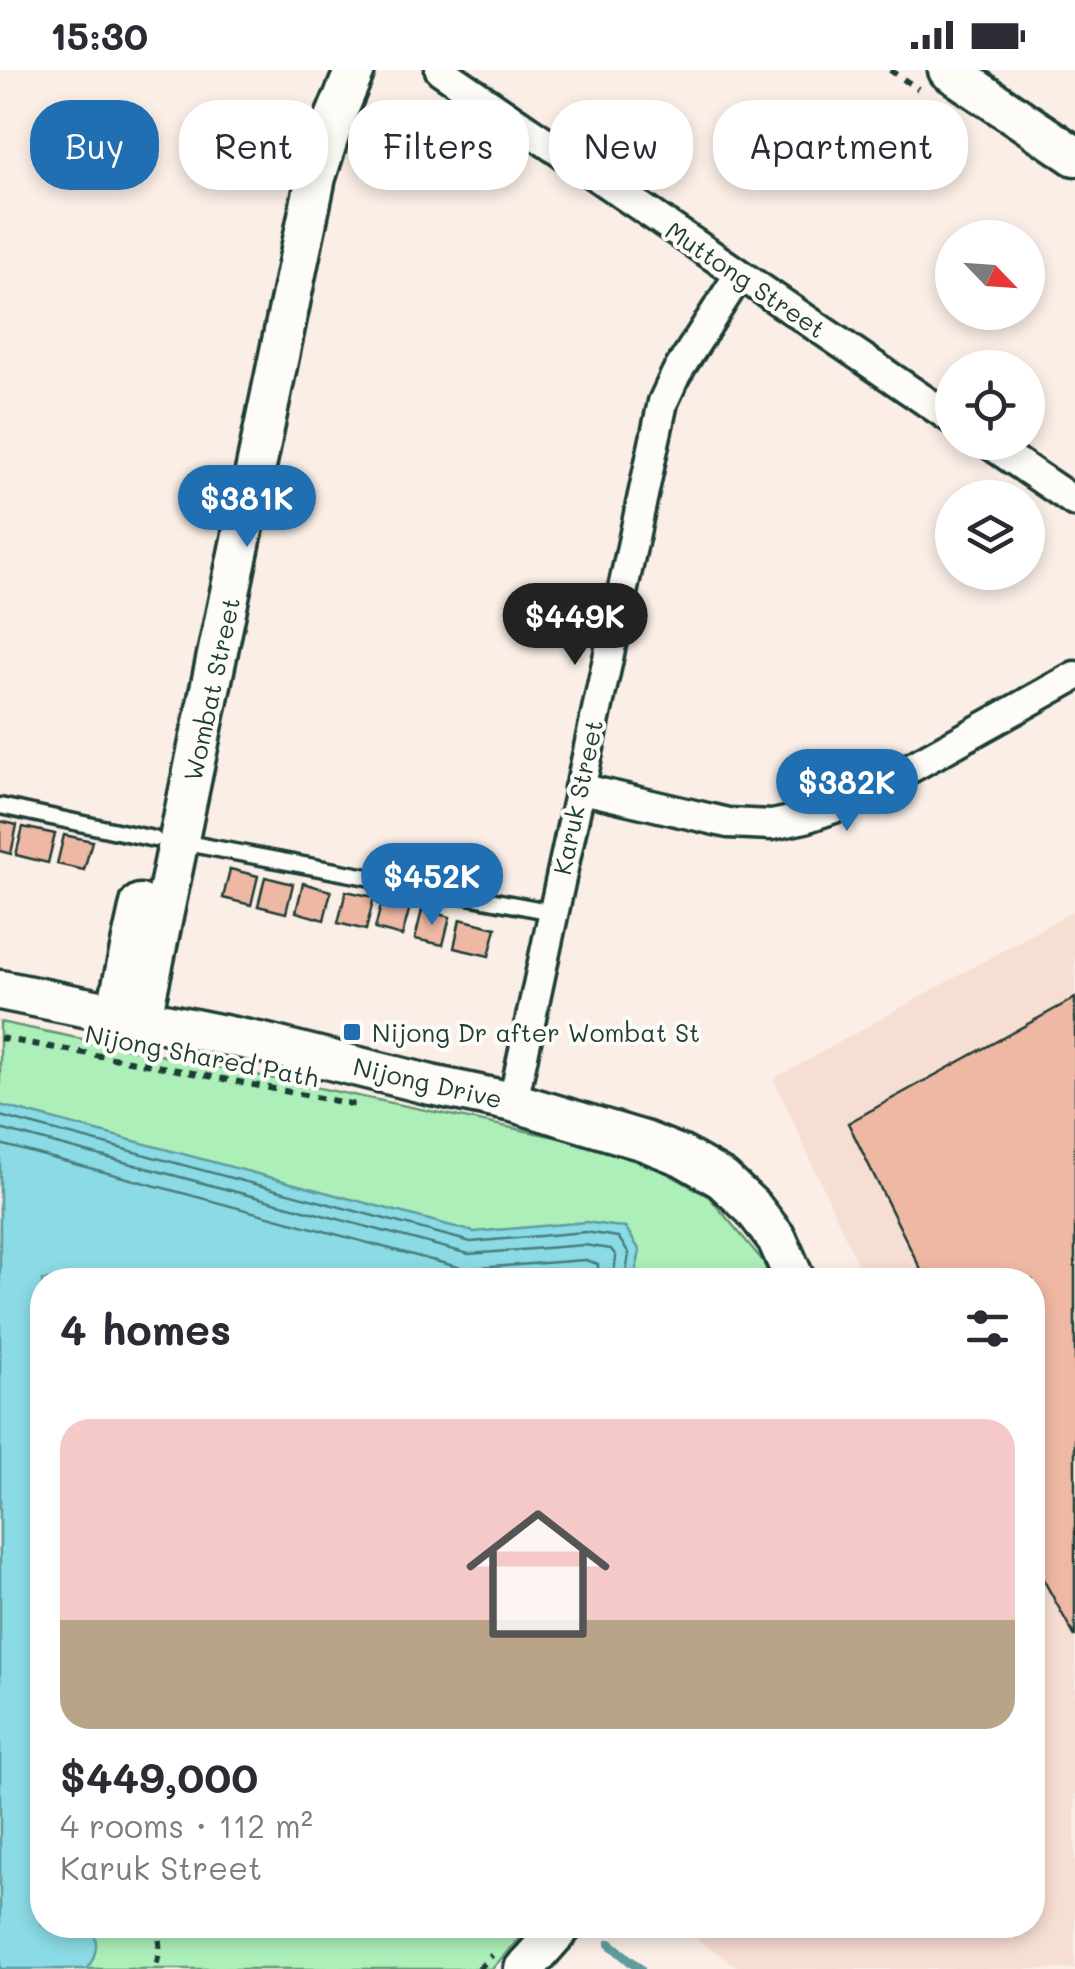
<!DOCTYPE html>
<html lang="en">
<head>
<meta charset="utf-8">
<style>
  body { margin:0; font-family:Mali,sans-serif; background:#f2f2f3; color:#2b2b33; height:100vh; display:flex; flex-direction:column; font-size:38px; white-space:nowrap }
  * { box-sizing:border-box; margin:0 }
  p { font-size:32px; color:#7c7c81 }
  .icon { flex:none; width:55px; height:55px; fill:none; stroke:currentColor; stroke-width:2; stroke-linecap:round; stroke-linejoin:round }
  .map { position:relative; flex:1; overflow:hidden }
  .details { position:absolute; left:30px; top:1198px; width:1015px; height:670px; display:flex; flex-direction:column; background:#fff; border-radius:40px; box-shadow:0 5px 15px #0003 }
  .details>* { flex:none }
  .hud { position:absolute; left:30px; top:30px; width:1015px; height:90px; display:flex; gap:20px }
  .needle { width:65px; rotate:115deg }
  .fabs { position:absolute; left:935px; top:150px; display:grid; gap:20px }
  .fabs a { display:grid; place-items:center; width:110px; height:110px; border-radius:50%; background:#fff; box-shadow:0 5px 15px #0003; font-size:50px }
  .price { position:absolute; translate:-50% -85px; padding:0 22px; border-radius:35px; background:#1f6fb2; color:#fff; font-size:32px; line-height:65px; filter:drop-shadow(0 2px 5px #0008) }
  .price::after { content:''; position:absolute; left:50%; top:60px; width:30px; height:22px; margin-left:-15px; background:inherit; clip-path:polygon(0 0,100% 0,50% 100%) }
  .price.selected { background:#222; color:#fff }
  ul { padding:0; list-style:none }
  li { display:grid; align-content:center; gap:20px; height:530px; padding:0 30px }
  li+li { border-top:2px solid #e1e1e2 }
  li span { display:grid; place-items:center; height:310px; border-radius:30px; color:#555 }
  li>.icon { margin-inline-start:auto }
  span .icon { width:180px; height:180px; fill:#fffc; stroke-width:1 }
  li b { font-size:42px }
  h2 { display:flex; justify-content:space-between; align-items:center; height:120px; padding:0 30px; font-size:42px }
  .tag { padding:0 35px; border-radius:40px; background:#fff; box-shadow:0 5px 15px #0003; font-size:35px; line-height:90px }
  .tag.selected { background:#1f6fb2; color:#fff }
  .status { display:flex; justify-content:space-between; align-items:center; height:70px; padding:0 50px; background:#fff; direction:ltr }
  .status svg { height:28px; fill:currentColor }
  .map>svg:first-child { display:block }
  .built { fill:#f7ded2 }
  .green { fill:#acefb9; stroke:#669676; stroke-width:2.5 }
  .water { fill:#8adbe5; stroke:#5f9c9e; stroke-width:2.5 }
  .lines { fill:none; stroke-linecap:round; stroke-linejoin:round }
  .shore { stroke:#4a7c7b; stroke-width:2.5 }
  .stream { stroke:#5f9c9e; stroke-width:10 }
  .building { fill:#efb8a4; stroke:#1f3d34; stroke-width:2.5 }
  .lane-casing { stroke:#1f3d34; stroke-width:21 }
  .street-casing { stroke:#1f3d34; stroke-width:35 }
  .secondary-casing { stroke:#1f3d34; stroke-width:45 }
  .path { stroke:#1f3d34; stroke-width:6; stroke-dasharray:8 8; stroke-linecap:butt }
  .lane { stroke:#fdfcf7; stroke-width:14 }
  .street { stroke:#fdfcf7; stroke-width:28 }
  .secondary { stroke:#fdfcf7; stroke-width:38 }
  .poi-dot { fill:#1f6fb2; stroke:#fdfcf7; stroke-width:4 }
  .labels { text-anchor:middle; dominant-baseline:central; stroke-width:8; stroke-linejoin:round; paint-order:stroke }
  .street-label { font-size:25px; fill:#1f3d34; stroke:#fdfcf7 }
  .poi-label { font-size:25px; fill:#1f3d34; stroke:#fdfcf7; text-anchor:start }
</style>
</head>
<body>
<div class="status"><b>15:30</b><svg viewBox="0 0 49 12"><path d="M0 12V9h3v3zM5 12V6h3v6zM10 12V3h3v9zM15 12V0h3v12zM26 1h20v11H26zM47 4h2v5h-2z"/></svg></div>
<div class="map">
<svg width="1075" height="1899" viewBox="0 0 1075 1899">
  <rect width="100%" height="100%" fill="#faeee6"/>
  <filter id="ink" filterUnits="userSpaceOnUse"><feTurbulence type="fractalNoise" baseFrequency=".01" numOctaves="2"/><feDisplacementMap in="SourceGraphic" scale="20" xChannelSelector="R" yChannelSelector="G"/><feConvolveMatrix kernelMatrix="1 2 1 2 8 2 1 2 1" color-interpolation-filters="sRGB"/></filter>
  <g filter="url(#ink)">
    <path class="built" d="M1075,840V1899H741L676,1855H1032V1210H865L774,1009Z"/>
    <path class="green" d="M0,952L575,1071L649,1093L709,1127L763,1191L770,1210H42V1855H531L492,1899H0Z"/>
    <path class="water" d="M0,1035L474,1162L586,1152L626,1158L640,1181L634,1210H42V1855H89C100,1869 97,1885 87,1899H0Z"/>
    <g class="lines">
      <path class="shore" d="M0,1046L471,1172L585,1162L618,1167L629,1183L625,1210
        M0,1059L469,1184L584,1175L611,1179L616,1186L613,1210
        M0,1074L465,1199L585,1190L598,1194V1210"/>
      <path class="stream" d="M610,1874L640,1899"/>
    </g>
    <path class="building" d="M0,751L17,755L11,784L0,781Z
      M23,757L55,764L48,793L16,785Z
      M64,765L92,771L84,800L57,794Z
      M230,799L258,806L251,835L223,828Z
      M265,807L293,814L286,843L258,836Z
      M303,813L331,821L324,850L296,842Z
      M346,821L374,827L366,860L338,853Z
      M382,831L410,837L402,866L375,859Z
      M422,840L450,847L443,875L415,869Z
      M460,849L496,858L489,886L454,878Z
      M1075,928V1567L1032,1489V1210H926L848,1053Z"/>
    <g class="lines">
      <g class="lane-casing">
        <path id="lane" d="M0,736L154,769
          M181,772L553,842"/>
      </g>
      <g class="street-casing">
        <path id="street" d="M440,0L952,349
          M987,372L1075,432
          M579,718L728,753L772,755L805,748L846,734L1075,606
          M513,1032L663,332L676,304L739,205"/>
      </g>
      <g class="secondary-casing">
        <path id="secondary" d="M948,0L1075,86
          M0,920L263,973L431,1015L513,1032L644,1071L682,1086L722,1109L753,1138L777,1169L795,1210
          M116,943L140,834
          M142,948L316,107L334,50L355,0
          M524,1899L563,1855"/>
      </g>
      <path class="path" d="M890,0L918,19
        M0,968L157,996L361,1036
        M153,1855C162,1870 160,1883 155,1899
        M479,1899L492,1885"/>
      <use href="#lane" class="lane"/>
      <use href="#street" class="street"/>
      <use href="#secondary" class="secondary"/>
    </g>
  </g>
  <rect class="poi-dot" x="342" y="952" width="20" height="20" rx="5"/>
  <g class="labels">
    <g class="street-label">
      <text transform="translate(746 209) rotate(34)">Muttong Street</text>
      <text transform="translate(211 619) rotate(-78)">Wombat Street</text>
      <text transform="translate(577 727) rotate(-78)">Karuk Street</text>
      <text transform="translate(202 985) rotate(11)">Nijong Shared Path</text>
      <text transform="translate(428 1012) rotate(13)">Nijong Drive</text>
    </g>
    <g class="poi-label">
      <text x="372" y="962">Nijong Dr after Wombat St</text>
    </g>
  </g>
</svg>
<div class="fabs">
<a><svg class="needle" viewBox="-14 -14 28 28"><path d="M0-13l5 13h-10z" fill="#e53935"/><path d="M0 13l5-13h-10z" fill="#7c7c81"/></svg></a>
<a><svg class="icon" aria-label="locate" viewBox="0 0 24 24"><circle cx="12" cy="12" r="6"/><path d="M12 2v4M12 18v4M2 12h4M18 12h4"/></svg></a>
<a><svg class="icon" aria-label="layers" viewBox="0 0 24 24"><path d="M12 4l9 5-9 5-9-5zM3 14l9 5 9-5"/></svg></a>
</div>
<b class="price" style="left:247px;top:480px">$381K</b>
<b class="price selected" style="left:575px;top:598px">$449K</b>
<b class="price" style="left:847px;top:764px">$382K</b>
<b class="price" style="left:432px;top:858px">$452K</b>
<div class="hud">
<a class="tag selected">Buy</a>
<a class="tag">Rent</a>
<a class="tag">Filters</a>
<a class="tag">New</a>
<a class="tag">Apartment</a>
</div>
<section class="details">
<h2>4 homes<svg class="icon" aria-label="filters" viewBox="0 0 24 24"><path d="M4 7h16M4 17h16"/><circle cx="9" cy="7" r="2"/><circle cx="15" cy="17" r="2"/></svg></h2>
<ul>
<li><span style="background:linear-gradient(#f6c9c9 65%,#b9a48a 0)"><svg class="icon" aria-label="home" viewBox="0 0 24 24"><path d="M3 11l9-7 9 7M6 9v11h12V9"/></svg></span><div><b>$449,000</b><p>4 rooms · 112 m²</p><p>Karuk Street</p></div></li>
</ul>
</section>
</div>
</body>
</html>
